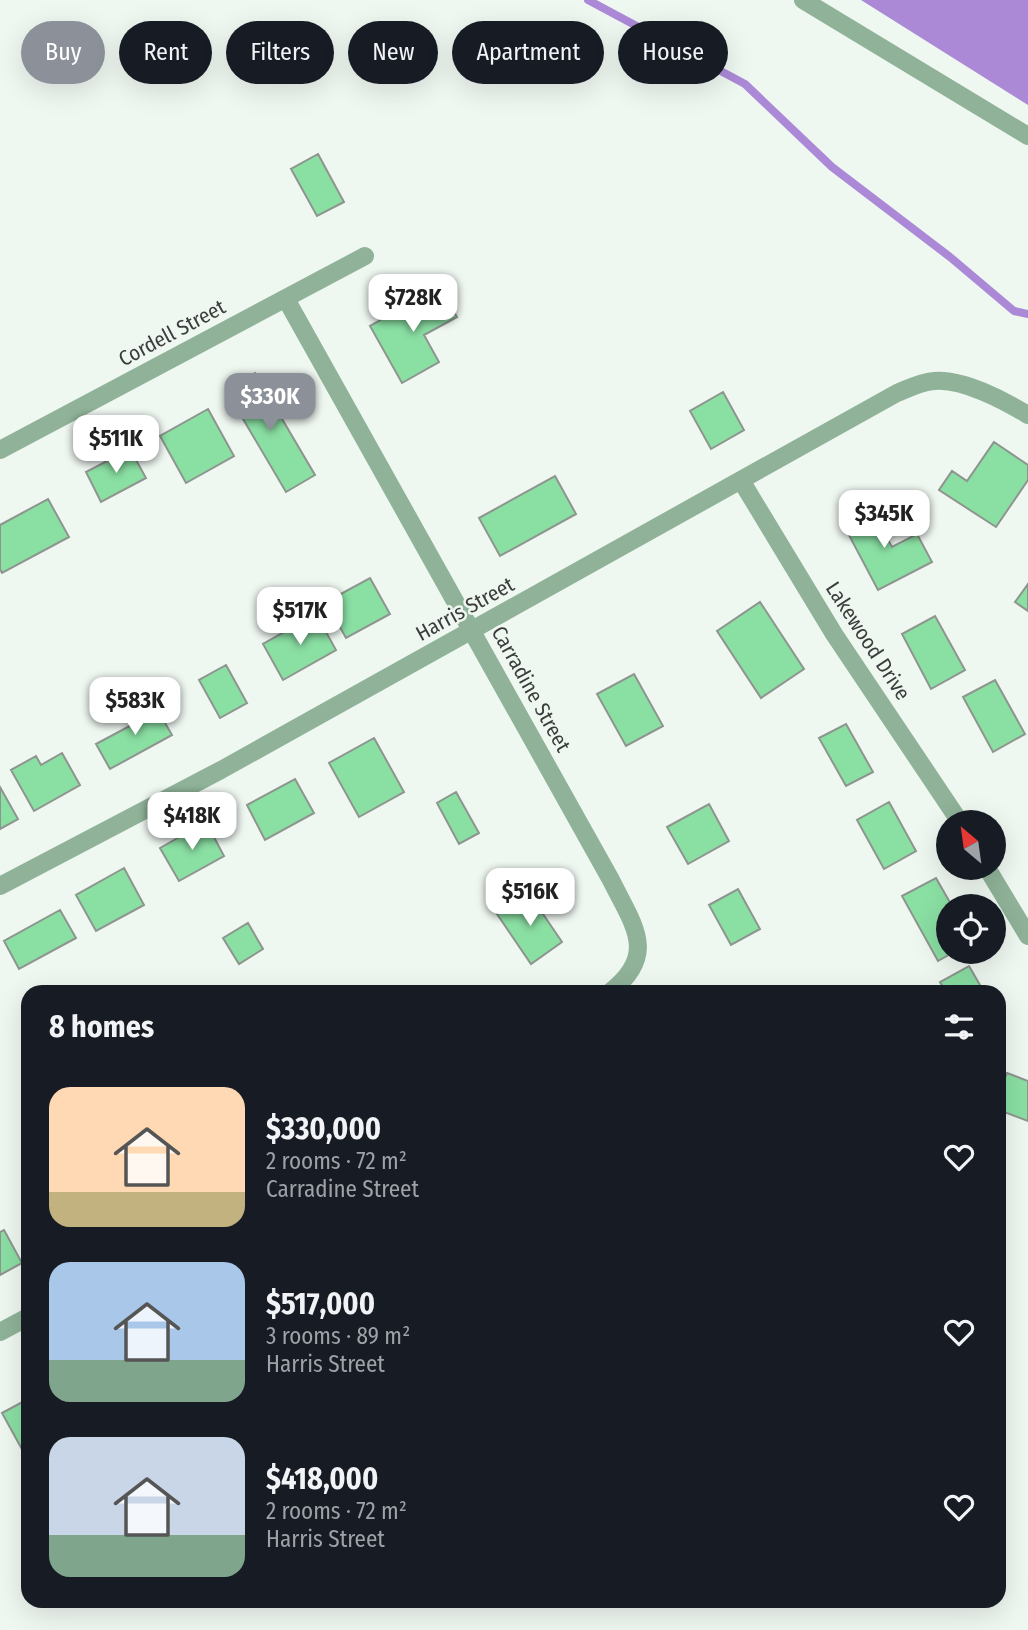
<!DOCTYPE html>
<html lang="en">
<head>
<meta charset="utf-8">
<style>
  body { margin:0; font-family:"Fira Sans Condensed",sans-serif; background:#242831; color:#f1f3f6; height:100vh; display:flex; flex-direction:column; font-size:26px; white-space:nowrap }
  * { box-sizing:border-box; margin:0 }
  p { font-size:23px; color:#9ea1a6 }
  .icon { flex:none; width:38px; height:38px; fill:none; stroke:currentColor; stroke-width:2; stroke-linecap:round; stroke-linejoin:round }
  .map { position:relative; flex:1; overflow:hidden }
  .drawer { position:absolute; left:21px; top:985px; width:985px; height:623px; display:flex; flex-direction:column; background:#171b24; border-radius:21px; box-shadow:0 7px 28px #0002 }
  .drawer>* { flex:none }
  .banner { position:absolute; left:21px; top:21px; width:987px; height:63px; display:flex; gap:14px }
  .needle { width:46px; rotate:331deg }
  .controls { position:absolute; left:936px; top:810px; display:grid; gap:14px }
  .controls a { display:grid; place-items:center; width:70px; height:70px; border-radius:50%; background:#171b24; box-shadow:0 7px 28px #0002; font-size:35px }
  .price { position:absolute; translate:-50% -60px; padding:0 16px; border-radius:14px; background:#fff; color:#222; font-size:23px; line-height:46px; filter:drop-shadow(0 2px 4px #0008) }
  .price::after { content:''; position:absolute; left:50%; top:42px; width:21px; height:16px; margin-left:-10px; background:inherit; clip-path:polygon(0 0,100% 0,50% 100%) }
  .price.active { background:#8c9099; color:#fff }
  ul { padding:0; list-style:none }
  li { display:flex; align-items:center; gap:21px; height:175px; padding:0 28px }
  li span { display:grid; place-items:center; flex:none; width:196px; height:140px; border-radius:21px; color:#555 }
  li>.icon { margin-inline-start:auto }
  span .icon { width:84px; height:84px; fill:#fffc; stroke-width:1 }
  li b { font-size:30px }
  h2 { display:flex; justify-content:space-between; align-items:center; height:84px; padding:0 28px; font-size:30px }
  .pill { padding:0 24px; border-radius:32px; background:#171b24; box-shadow:0 7px 28px #0002; font-size:24px; line-height:63px }
  .pill.active { background:#8c9099; color:#fff }
  .map>svg:first-child { display:block }
  .water { fill:#ab89d7 }
  .lines { fill:none; stroke-linecap:round; stroke-linejoin:round }
  .stream { stroke:#ab89d7; stroke-width:8 }
  .building { fill:#8adfa3; stroke:#8e958f; stroke-width:2 }
  .minor { stroke:#8fb298; stroke-width:18 }
  .labels { text-anchor:middle; dominant-baseline:central; stroke-width:5; stroke-linejoin:round; paint-order:stroke }
  .street-label { font-size:21px; fill:#3a3d3b; stroke:#eff7f1 }
</style>
</head>
<body>
<div class="map">
<svg width="1028" height="1630" viewBox="0 0 1028 1630">
  <rect width="100%" height="100%" fill="#eff7f1"/>
  <path class="water" d="M861,0H1028V105Z"/>
  <g class="lines">
    <path class="stream" d="M588,0L745,84L832,167L950,257L1014,311L1028,314"/>
  </g>
  <path class="building" d="M318,154L344,202L317,216L291,169Z
    M440,287L457,317L424,335L439,362L402,383L370,326Z
    M255,373L315,475L286,492L226,390Z
    M723,392L744,430L711,449L690,411Z
    M208,409L234,456L186,483L160,436Z
    M994,442L1028,465V480L996,527L939,490L952,471L967,481Z
    M130,449L146,478L101,502L86,472Z
    M555,476L576,514L500,556L479,518Z
    M48,499L69,537L2,573L0,569V525Z
    M870,507L892,547L917,534L932,562L878,590L842,522Z
    M370,578L390,614L346,638L326,602Z
    M1028,584V611L1015,602Z
    M760,602L804,669L761,698L717,631Z
    M316,614L336,650L283,680L263,644Z
    M935,616L965,670L931,689L902,634Z
    M226,665L247,703L220,718L199,680Z
    M634,674L663,726L626,746L597,694Z
    M995,680L1025,734L993,752L963,697Z
    M152,700L172,735L110,769L96,744L141,720L135,709Z
    M846,724L873,772L846,786L819,738Z
    M374,738L404,792L359,817L329,763Z
    M62,753L80,785L34,811L11,770L36,756L41,765Z
    M295,779L314,813L265,840L247,805Z
    M0,787L18,819L0,829Z
    M456,792L479,833L459,844L437,803Z
    M889,802L916,851L884,869L857,820Z
    M709,804L729,841L688,864L667,827Z
    M206,822L224,856L179,881L160,848Z
    M124,868L144,905L96,931L76,895Z
    M936,878L952,906H948V952H954L938,961L902,896Z
    M738,889L760,929L731,945L709,905Z
    M528,892L562,942L531,964L497,914Z
    M60,910L76,938L19,969L4,941Z
    M248,923L263,949L239,964L223,938Z
    M969,966L984,992H946L940,982Z
    M1007,1073L1028,1081V1121L999,1110V1093Z
    M4,1230L22,1263L0,1275V1232Z
    M28,1399V1450L24,1453L2,1413Z"/>
  <g class="lines">
    <path class="minor" d="M803,0L1028,136
      M286,299L611,880C633,925 659,954 610,992
      M0,450L365,256
      M742,482L834,634L960,822
      M987,868L1028,936
      M0,886L221,770L897,393C909,388 921,382 934,381C962,378 1005,401 1028,415
      M0,1332L28,1317"/>
  </g>
  <g class="labels">
    <g class="street-label">
      <text transform="translate(172 333) rotate(-28)">Cordell Street</text>
      <text transform="translate(465 609) rotate(-29)">Harris Street</text>
      <text transform="translate(868 641) rotate(57)">Lakewood Drive</text>
      <text transform="translate(531 689) rotate(61)">Carradine Street</text>
    </g>
  </g>
</svg>
<div class="controls">
<a><svg class="needle" viewBox="-14 -14 28 28"><path d="M0-13l5 13h-10z" fill="#e53935"/><path d="M0 13l5-13h-10z" fill="#9ea1a6"/></svg></a>
<a><svg class="icon" aria-label="locate" viewBox="0 0 24 24"><circle cx="12" cy="12" r="6"/><path d="M12 2v4M12 18v4M2 12h4M18 12h4"/></svg></a>
</div>
<b class="price" style="left:413px;top:334px">$728K</b>
<b class="price active" style="left:270px;top:433px">$330K</b>
<b class="price" style="left:116px;top:475px">$511K</b>
<b class="price" style="left:884px;top:550px">$345K</b>
<b class="price" style="left:300px;top:647px">$517K</b>
<b class="price" style="left:135px;top:737px">$583K</b>
<b class="price" style="left:192px;top:852px">$418K</b>
<b class="price" style="left:530px;top:928px">$516K</b>
<div class="banner">
<a class="pill active">Buy</a>
<a class="pill">Rent</a>
<a class="pill">Filters</a>
<a class="pill">New</a>
<a class="pill">Apartment</a>
<a class="pill">House</a>
</div>
<section class="drawer">
<h2>8 homes<svg class="icon" aria-label="filters" viewBox="0 0 24 24"><path d="M4 7h16M4 17h16"/><circle cx="9" cy="7" r="2"/><circle cx="15" cy="17" r="2"/></svg></h2>
<ul>
<li><span style="background:linear-gradient(#ffd9b3 75%,#c2b280 0)"><svg class="icon" aria-label="home" viewBox="0 0 24 24"><path d="M3 11l9-7 9 7M6 9v11h12V9"/></svg></span><div><b>$330,000</b><p>2 rooms · 72 m²</p><p>Carradine Street</p></div><svg class="icon" aria-label="heart" viewBox="0 0 24 24"><path d="M12 20l-8-8c-3-5 5-10 8-4 3-6 11-1 8 4z"/></svg></li>
<li><span style="background:linear-gradient(#a9c7e8 70%,#7fa58c 0)"><svg class="icon" aria-label="home" viewBox="0 0 24 24"><path d="M3 11l9-7 9 7M6 9v11h12V9"/></svg></span><div><b>$517,000</b><p>3 rooms · 89 m²</p><p>Harris Street</p></div><svg class="icon" aria-label="heart" viewBox="0 0 24 24"><path d="M12 20l-8-8c-3-5 5-10 8-4 3-6 11-1 8 4z"/></svg></li>
<li><span style="background:linear-gradient(#c9d6e8 70%,#7fa58c 0)"><svg class="icon" aria-label="home" viewBox="0 0 24 24"><path d="M3 11l9-7 9 7M6 9v11h12V9"/></svg></span><div><b>$418,000</b><p>2 rooms · 72 m²</p><p>Harris Street</p></div><svg class="icon" aria-label="heart" viewBox="0 0 24 24"><path d="M12 20l-8-8c-3-5 5-10 8-4 3-6 11-1 8 4z"/></svg></li>
</ul>
</section>
</div>
</body>
</html>
